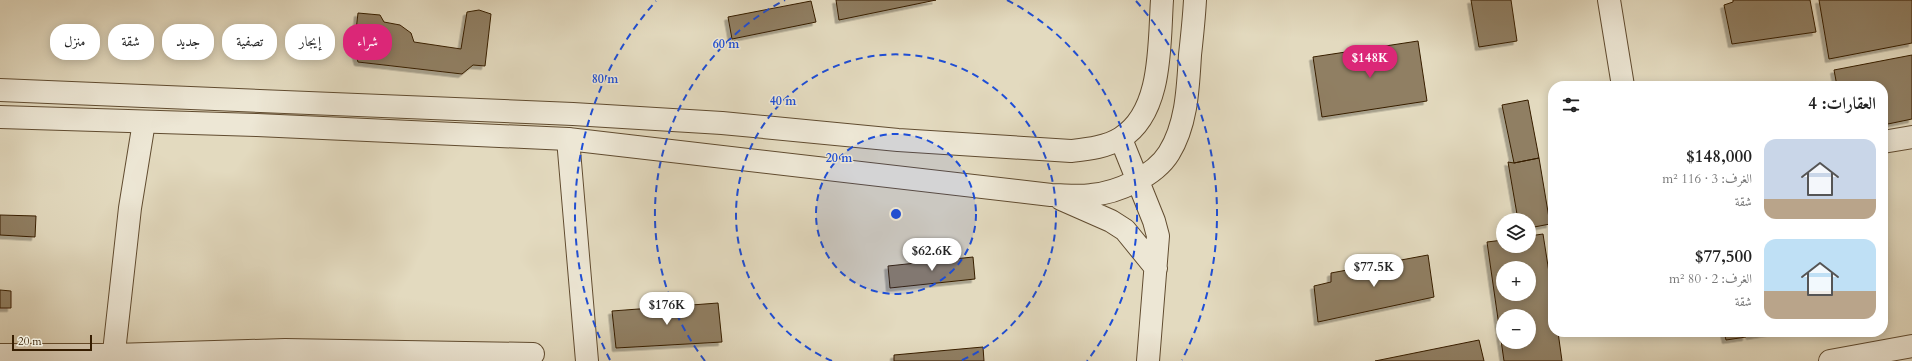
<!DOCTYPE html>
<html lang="ar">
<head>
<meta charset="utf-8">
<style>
  body { margin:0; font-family:Cardo,Amiri,serif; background:#f2f2f2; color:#222; direction:rtl; height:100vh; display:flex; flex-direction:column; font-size:15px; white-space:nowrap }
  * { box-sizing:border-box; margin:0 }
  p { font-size:13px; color:#767676 }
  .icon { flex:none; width:22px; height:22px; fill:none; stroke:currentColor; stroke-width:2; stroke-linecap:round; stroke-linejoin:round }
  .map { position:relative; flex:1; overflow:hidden; direction:ltr }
  .side { position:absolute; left:1548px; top:81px; width:340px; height:256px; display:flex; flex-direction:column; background:#fff; border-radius:16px; box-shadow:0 2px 10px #0003; direction:rtl }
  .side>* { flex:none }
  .top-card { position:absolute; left:12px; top:24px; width:380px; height:36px; direction:rtl; display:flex; gap:8px }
  .buttons { position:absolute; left:1496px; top:213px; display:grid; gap:8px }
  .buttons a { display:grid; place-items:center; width:40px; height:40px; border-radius:50%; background:#fff; box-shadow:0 2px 10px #0003; font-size:20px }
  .scale { position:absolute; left:12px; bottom:10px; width:80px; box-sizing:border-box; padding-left:4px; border:2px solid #361d00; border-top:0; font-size:11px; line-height:14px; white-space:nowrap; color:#361d00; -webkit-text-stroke:3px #ede7d5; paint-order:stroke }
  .price { position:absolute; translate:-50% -34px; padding:0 9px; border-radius:14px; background:#fff; color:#222; font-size:13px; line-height:26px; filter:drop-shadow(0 1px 2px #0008) }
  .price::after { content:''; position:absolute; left:50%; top:24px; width:12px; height:9px; margin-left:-6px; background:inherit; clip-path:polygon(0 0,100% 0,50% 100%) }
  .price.selected { background:#db2777; color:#fff }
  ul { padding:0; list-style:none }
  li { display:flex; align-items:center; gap:12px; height:100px; padding:0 12px }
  li span { display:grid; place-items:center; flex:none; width:112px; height:80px; border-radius:12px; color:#555 }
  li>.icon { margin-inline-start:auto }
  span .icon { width:48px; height:48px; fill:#fffc; stroke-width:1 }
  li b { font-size:17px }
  h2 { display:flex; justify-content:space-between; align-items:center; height:48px; padding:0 12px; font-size:17px }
  .pill { padding:0 14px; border-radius:16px; background:#fff; box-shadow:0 2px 10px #0003; font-size:14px; line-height:36px }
  .pill.selected { background:#db2777; color:#fff }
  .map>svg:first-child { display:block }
  .building { fill:#907f63; stroke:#361d00; fill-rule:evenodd; filter:url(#shadow) }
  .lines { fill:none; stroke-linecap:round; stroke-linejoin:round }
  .minor-casing { stroke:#614c30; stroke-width:24 }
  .tertiary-casing { stroke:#614c30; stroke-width:24 }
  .minor { stroke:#ede7d5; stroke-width:22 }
  .tertiary { stroke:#ede7d5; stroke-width:22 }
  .ring { fill:none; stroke:#1d4ed8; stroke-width:2; stroke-dasharray:7 5 }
  .centre { fill:#1d4ed8; stroke:#ede7d5; stroke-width:2 }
  .ring-label { font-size:12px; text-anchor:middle; font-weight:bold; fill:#1d4ed8; stroke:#ede7d5; stroke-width:3; stroke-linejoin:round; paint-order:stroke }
</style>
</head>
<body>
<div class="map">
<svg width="1912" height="361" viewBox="0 0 1912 361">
  <defs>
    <filter id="shadow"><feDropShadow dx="-3.5" dy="3.5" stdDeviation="0" flood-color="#0004"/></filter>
  </defs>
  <rect width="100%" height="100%" fill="#e3dabf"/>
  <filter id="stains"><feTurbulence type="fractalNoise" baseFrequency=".005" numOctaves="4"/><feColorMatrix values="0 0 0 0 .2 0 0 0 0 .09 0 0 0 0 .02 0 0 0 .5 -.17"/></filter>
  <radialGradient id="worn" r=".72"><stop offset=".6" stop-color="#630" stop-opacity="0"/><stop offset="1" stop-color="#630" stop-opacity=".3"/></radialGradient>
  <path class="building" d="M836,0H936L839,20Z
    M1471,0H1511L1517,41L1479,47Z
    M1733,0H1810L1816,32L1732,44L1724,5L1733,2Z
    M1819,0H1912V43L1829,59Z
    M811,1L816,22L732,39L728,17Z
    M479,10L491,14L485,66L473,65L462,74L358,62L354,48L358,13L380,15L384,22L400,25L411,33L414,42L461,49L467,12Z
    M1418,41L1427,101L1322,117L1313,57Z
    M1912,55V119L1883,125V86H1837L1834,70Z
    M1528,100L1539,158L1514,163L1502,105Z
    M1539,158L1550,224L1529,228V220H1518L1508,162L1514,163Z
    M0,215L36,216L35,237L0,235Z
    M1543,234L1553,298V332H1558L1562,361H1504L1487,242L1503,240V246H1529V236ZM1503,268H1529V294H1503ZM1503,316H1529V342H1503Z
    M1428,255L1434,297L1318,322L1314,286L1331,282V273Z
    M973,257L975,279L890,288L888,266Z
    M0,290L11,291V308H0Z
    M718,303L722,342L616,348L612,311Z
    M1724,332H1746V337L1726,340Z
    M1749,332H1774L1750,336Z
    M1479,340L1484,361H1375Z
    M983,347L984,361H894V355Z"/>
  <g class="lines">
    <g class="minor-casing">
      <path id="minor" d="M1609,0L1623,86
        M568,139L587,361
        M1883,142L1912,137
        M0,355H114L285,350L533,354
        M113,361L130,208L144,122
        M1830,361L1912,346"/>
    </g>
    <g class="tertiary-casing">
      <path id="tertiary" d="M0,90L573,114L722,123L898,140L1071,151C1088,149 1107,147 1121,138C1163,112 1159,43 1162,0
        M0,117L257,125L568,139L1051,195C1064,195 1078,197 1091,195C1117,193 1155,176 1169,153C1187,124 1188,87 1190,55C1192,37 1194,18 1195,0
        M1121,139L1154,221L1158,236L1148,361
        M1061,199L1111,221L1125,230L1156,268"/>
    </g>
    <use href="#minor" class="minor"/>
    <use href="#tertiary" class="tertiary"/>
  </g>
  <circle cx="896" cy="214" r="80" fill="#1d4ed8" fill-opacity=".12"/>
  <g class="ring">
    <circle cx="896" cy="214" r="80"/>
    <path d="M832 361A160 160 0 1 1 960 361"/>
    <path d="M705 361A241 241 0 0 1 785 0M1007 0A241 241 0 0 1 1087 361"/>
    <path d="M610 360A321 321 0 0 1 656 1M1136 1A321 321 0 0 1 1182 360"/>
  </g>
  <circle cx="896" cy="214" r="6" class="centre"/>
  <g class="ring-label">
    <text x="726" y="48">60 m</text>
    <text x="605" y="83">80 m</text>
    <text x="783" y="105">40 m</text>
    <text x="839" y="162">20 m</text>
  </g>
  <rect width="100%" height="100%" filter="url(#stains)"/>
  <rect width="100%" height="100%" fill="url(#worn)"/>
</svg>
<div class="buttons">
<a><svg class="icon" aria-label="layers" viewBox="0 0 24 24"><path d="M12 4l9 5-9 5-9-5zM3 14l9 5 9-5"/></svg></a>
<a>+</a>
<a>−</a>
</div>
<div class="scale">20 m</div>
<b class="price selected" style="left:1370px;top:79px">$148K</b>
<b class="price" style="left:932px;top:272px">$62.6K</b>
<b class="price" style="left:1374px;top:288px">$77.5K</b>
<b class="price" style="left:667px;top:326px">$176K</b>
<div class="top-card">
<a class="pill selected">شراء</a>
<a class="pill">إيجار</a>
<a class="pill">تصفية</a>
<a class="pill">جديد</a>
<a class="pill">شقة</a>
<a class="pill">منزل</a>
</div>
<section class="side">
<h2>العقارات: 4<svg class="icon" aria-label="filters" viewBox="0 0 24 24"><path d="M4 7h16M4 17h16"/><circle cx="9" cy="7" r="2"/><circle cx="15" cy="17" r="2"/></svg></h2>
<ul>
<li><span style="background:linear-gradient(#c9d6e8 75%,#b9a48a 0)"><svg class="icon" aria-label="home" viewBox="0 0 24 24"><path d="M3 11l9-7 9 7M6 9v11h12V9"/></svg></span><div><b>$148,000</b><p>الغرف: 3 · 116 m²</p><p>شقة</p></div></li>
<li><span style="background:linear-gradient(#bfe0f5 65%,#b9a48a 0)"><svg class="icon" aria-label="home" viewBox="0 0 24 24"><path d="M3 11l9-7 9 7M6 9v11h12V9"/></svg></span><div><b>$77,500</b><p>الغرف: 2 · 80 m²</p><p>شقة</p></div></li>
</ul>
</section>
</div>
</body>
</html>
